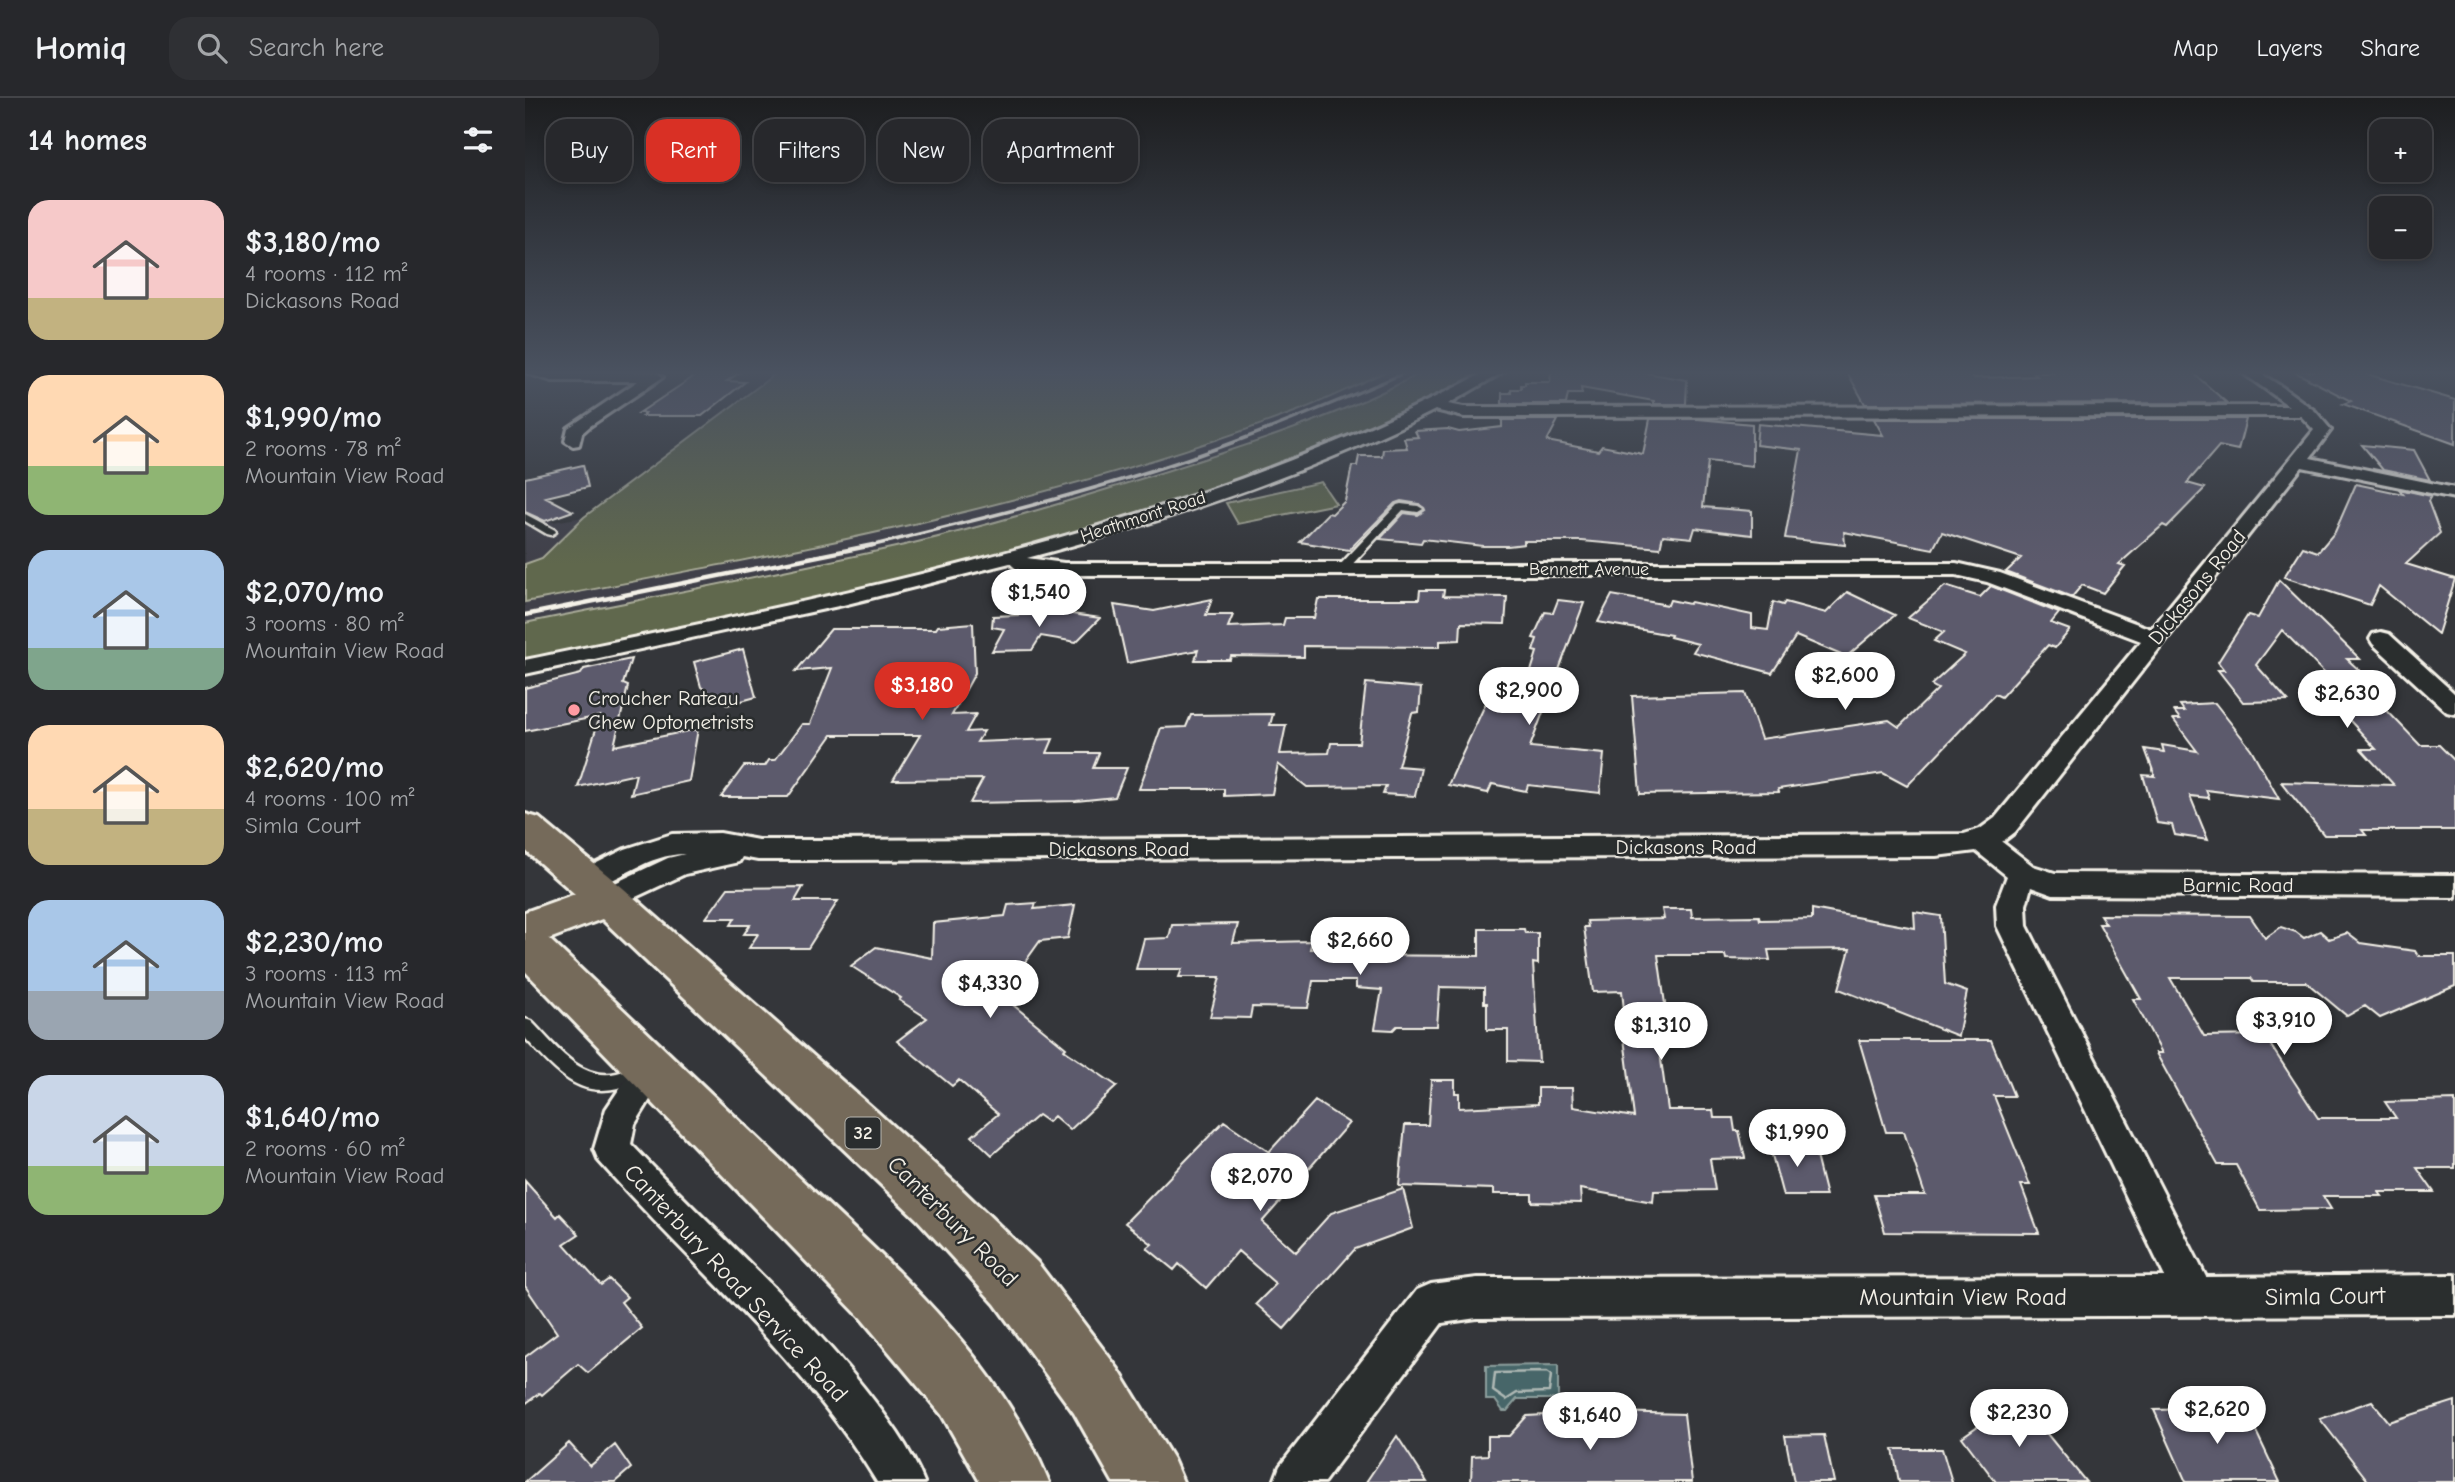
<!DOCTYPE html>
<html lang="en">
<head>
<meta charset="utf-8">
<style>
  body { margin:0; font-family:"Comic Neue",sans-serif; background:#2f3034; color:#f1f3f6; height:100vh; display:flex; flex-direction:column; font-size:26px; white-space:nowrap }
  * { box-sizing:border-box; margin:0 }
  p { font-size:23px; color:#a4a6a9 }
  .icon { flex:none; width:38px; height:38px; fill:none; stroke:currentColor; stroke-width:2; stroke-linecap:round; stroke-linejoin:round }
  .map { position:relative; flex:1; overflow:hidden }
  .drawer { display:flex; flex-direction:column; background:#27282c; width:525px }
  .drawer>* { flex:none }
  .hud { position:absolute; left:21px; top:21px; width:665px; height:63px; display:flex; gap:14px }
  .buttons { position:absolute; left:1844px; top:21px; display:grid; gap:14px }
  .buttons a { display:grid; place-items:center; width:63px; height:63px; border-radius:14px; background:#27282c; box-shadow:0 4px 10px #0003,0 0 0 2px #434448; font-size:35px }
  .price { position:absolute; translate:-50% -60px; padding:0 16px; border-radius:24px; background:#fff; color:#222; font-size:23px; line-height:46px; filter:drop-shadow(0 2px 4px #0008) }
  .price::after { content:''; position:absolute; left:50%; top:42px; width:21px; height:16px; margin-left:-10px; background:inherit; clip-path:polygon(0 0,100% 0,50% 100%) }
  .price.current { background:#d93025; color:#fff }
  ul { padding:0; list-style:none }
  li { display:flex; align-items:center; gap:21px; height:175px; padding:0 28px }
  li span { display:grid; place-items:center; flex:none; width:196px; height:140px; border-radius:21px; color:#555 }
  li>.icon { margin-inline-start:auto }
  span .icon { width:84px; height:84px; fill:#fffc; stroke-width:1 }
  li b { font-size:30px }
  h2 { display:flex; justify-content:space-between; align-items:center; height:84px; padding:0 28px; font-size:30px }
  .chip { padding:0 24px; border-radius:21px; background:#27282c; box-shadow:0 4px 10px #0003,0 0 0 2px #434448; font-size:24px; line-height:63px }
  .chip.current { background:#d93025; color:#fff }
  header { display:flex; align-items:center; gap:42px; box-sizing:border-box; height:98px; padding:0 35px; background:#27282c; border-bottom:2px solid #434448 }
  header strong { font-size:33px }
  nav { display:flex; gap:38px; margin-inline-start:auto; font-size:24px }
  .search { width:490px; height:63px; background:#2f3034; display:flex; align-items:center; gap:18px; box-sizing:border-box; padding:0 24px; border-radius:21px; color:#a4a6a9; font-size:26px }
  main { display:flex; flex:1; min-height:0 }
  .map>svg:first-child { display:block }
  .built { fill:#404149 }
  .green { fill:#61674d; stroke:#aaac9a; stroke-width:2 }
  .water { fill:#476669; stroke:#8c9e9c; stroke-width:2 }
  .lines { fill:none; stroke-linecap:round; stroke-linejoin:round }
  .shore { stroke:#afb9b5; stroke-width:2.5 }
  .building { fill:#5c5a6c; stroke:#f4f1e8; stroke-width:2 }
  .lane-casing { stroke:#f4f1e8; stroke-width:5 }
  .street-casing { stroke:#f4f1e8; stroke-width:6 }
  .primary-casing { stroke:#f4f1e8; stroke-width:6 }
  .lane { fill:#2a2d2e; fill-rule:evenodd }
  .street { fill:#2a2d2e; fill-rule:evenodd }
  .primary { fill:#746a5a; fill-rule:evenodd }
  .rail-far1 { stroke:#f4f1e8; stroke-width:3.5 }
  .rail { stroke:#f4f1e8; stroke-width:4.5 }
  .poi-dot { fill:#ff9aa2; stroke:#2a2d2e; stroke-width:2.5 }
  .labels { text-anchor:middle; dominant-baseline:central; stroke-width:5; stroke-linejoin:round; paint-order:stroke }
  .far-street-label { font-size:18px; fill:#f4f1e8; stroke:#2a2d2e }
  .shield { fill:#2a2d2e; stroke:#b7b6b0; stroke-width:2 }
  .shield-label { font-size:19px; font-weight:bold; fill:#f4f1e8 }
  .street-label { font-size:21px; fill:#f4f1e8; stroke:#2a2d2e }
  .poi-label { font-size:21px; fill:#f4f1e8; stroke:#2a2d2e; text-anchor:start }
  .near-street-label { font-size:24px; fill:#f4f1e8; stroke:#2a2d2e }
</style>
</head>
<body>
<header>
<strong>Homiq</strong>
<div class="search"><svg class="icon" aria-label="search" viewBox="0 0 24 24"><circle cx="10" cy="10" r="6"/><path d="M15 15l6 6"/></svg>Search here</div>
<nav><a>Map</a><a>Layers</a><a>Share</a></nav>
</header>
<main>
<section class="drawer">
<h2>14 homes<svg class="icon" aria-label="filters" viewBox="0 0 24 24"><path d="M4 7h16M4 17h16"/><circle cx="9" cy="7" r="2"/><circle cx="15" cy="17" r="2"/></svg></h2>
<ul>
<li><span style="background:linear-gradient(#f6c9c9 70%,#c2b280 0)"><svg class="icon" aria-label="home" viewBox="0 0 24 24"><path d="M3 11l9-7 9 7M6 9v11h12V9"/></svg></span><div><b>$3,180/mo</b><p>4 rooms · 112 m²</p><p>Dickasons Road</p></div></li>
<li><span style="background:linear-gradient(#ffd9b3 65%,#8fb573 0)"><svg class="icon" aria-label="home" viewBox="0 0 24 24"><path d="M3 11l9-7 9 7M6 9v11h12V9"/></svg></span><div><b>$1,990/mo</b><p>2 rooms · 78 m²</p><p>Mountain View Road</p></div></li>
<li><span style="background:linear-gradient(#a9c7e8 70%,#7fa58c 0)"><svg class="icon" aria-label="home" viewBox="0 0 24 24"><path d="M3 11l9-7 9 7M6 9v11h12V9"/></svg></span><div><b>$2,070/mo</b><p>3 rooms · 80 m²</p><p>Mountain View Road</p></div></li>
<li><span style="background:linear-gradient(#ffd9b3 60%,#c2b280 0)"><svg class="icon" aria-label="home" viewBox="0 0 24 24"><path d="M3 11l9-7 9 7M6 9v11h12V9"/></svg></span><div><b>$2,620/mo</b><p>4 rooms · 100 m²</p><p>Simla Court</p></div></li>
<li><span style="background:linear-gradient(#a9c7e8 65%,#9aa5b1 0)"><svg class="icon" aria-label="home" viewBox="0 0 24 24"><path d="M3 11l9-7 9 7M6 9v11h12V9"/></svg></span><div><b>$2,230/mo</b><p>3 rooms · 113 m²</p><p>Mountain View Road</p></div></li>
<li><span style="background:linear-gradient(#c9d6e8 65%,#8fb573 0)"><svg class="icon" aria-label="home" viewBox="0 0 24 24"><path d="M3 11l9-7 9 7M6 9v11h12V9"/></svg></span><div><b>$1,640/mo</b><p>2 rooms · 60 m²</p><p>Mountain View Road</p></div></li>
</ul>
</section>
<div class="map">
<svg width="1930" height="1384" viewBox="0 0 1930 1384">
  <rect width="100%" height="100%" fill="#34363a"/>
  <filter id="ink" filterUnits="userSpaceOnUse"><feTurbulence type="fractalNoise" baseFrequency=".0143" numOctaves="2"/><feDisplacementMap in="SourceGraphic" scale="14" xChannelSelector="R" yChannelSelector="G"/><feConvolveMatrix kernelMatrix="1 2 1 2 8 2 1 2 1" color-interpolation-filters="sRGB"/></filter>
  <g filter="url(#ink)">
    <path class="built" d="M862,273H899L867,290L798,319L695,356L529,408L385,445L0,525V504L262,455L777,311Z
      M0,407L28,424L59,419L17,460L0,466Z"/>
    <path class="green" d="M254,273H862C833,286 804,301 775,312C524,407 262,455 0,504V466L17,460L59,419Z
      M899,273H959C883,317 800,349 718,379C559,437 393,480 229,516C153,533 76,545 0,561V525C128,499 256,475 384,446C470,426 554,400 638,374C727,346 818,317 899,273Z
      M796,384L811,406L713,426L701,405Z"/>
    <path class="water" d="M1033,1267V1301H992L982,1313H978L970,1302H961V1268Z"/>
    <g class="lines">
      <path class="shore" d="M1022,1274L1026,1277L1024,1294L992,1295L981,1302L968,1293L970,1275Z"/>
    </g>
    <path class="building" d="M1026,273H1110L1162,282L1161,306H1129V303L1056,290L1057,296H1043L1041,306H977V295H986V291H996V287H1000V284H1025Z
      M1442,273L1448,280L1512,278L1509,275H1528L1526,273H1666L1702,305L1340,306L1322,274Z
      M1768,273H1832L1930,302V346L1818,306L1826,303Z
      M174,275H214L202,283L220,284L177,318H117L120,315H114Z
      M1125,321H1173L1227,326V368L1183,363L1178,409L1227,413V437L1170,430L1167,440L1138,437L1135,450L1057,443H999V446L983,448H958L898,441L896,445L855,441L879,415L893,417L900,412L894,406L876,403L870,405L824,452L775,444L803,415L807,416L820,403L827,368H832L834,358H857L858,351L882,350L879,340L893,339L890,333L923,331L934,334L977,329V322H1033L1022,343L1073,353L1077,348L1118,356Z
      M1349,321H1721L1713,352L1694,348L1662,385L1680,390L1642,429L1638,427L1594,466L1600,468L1578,495L1557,487L1547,499L1481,474L1496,460L1417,434L1408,451L1319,434L1320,447L1260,440L1276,352L1231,347L1233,326L1358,337Z
      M1837,347L1889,352L1905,382L1858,372Z
      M58,367L63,389L21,399L48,413L20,423L0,414V380Z
      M1831,386L1878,396L1874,391L1906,398L1903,403L1915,435L1881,466L1930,481L1913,536L1854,488L1845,507L1759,479L1778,449L1793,454L1810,434Z
      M1754,482L1835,561H1822L1864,600H1850L1895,647H1914L1930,663V732H1837L1841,737H1799L1756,684L1869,687L1836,651H1851L1795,590H1814L1757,532L1731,567L1763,603L1718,604L1693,572H1699L1693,564L1723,517L1733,520Z
      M1420,488L1455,499L1466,488L1534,515L1526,525L1545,532L1530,550L1523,547L1476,599L1470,596L1382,688L1358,675L1253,691L1254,694L1115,696L1107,598L1220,595L1236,641L1364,622L1374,629L1413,591L1406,587L1440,556L1409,543L1419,534L1383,520Z
      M895,492H919L918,498L982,499L980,526L936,525L935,542L915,543V549L779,548V559L706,558L705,562H670L673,552L602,565L589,507L629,513L687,501L681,517H708L703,529L758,527L760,520H789L793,501H894Z
      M1322,494L1370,517L1321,559L1271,538L1247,575L1168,554L1173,546L1145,539L1146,537L1073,524L1087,497L1143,507L1145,502L1164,506L1166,504L1227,517V530L1243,532L1248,504L1258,507L1260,504L1301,515Z
      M1033,502L1059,505L1005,649L1079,656L1075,695L1003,687L1001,693L967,686L963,695L923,687L965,596L998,599L1012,554L1008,553L1012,541L1008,540L1020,514L1028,515Z
      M540,515L575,520L551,544L516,538L507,552L467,553L479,531L467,529L468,518Z
      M448,525L450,575L427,617L451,616L441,634L459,633L452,644L528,641L522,655H574L568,670H602L590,699L551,703L445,705L458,681L368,682L395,637H307L263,699H196L219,668H240L244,662H250L277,626H285L307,570L271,573L306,531H411L413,528Z
      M218,551L231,599L202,607L176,589L169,564Z
      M106,561L98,586L103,588L89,648L173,631L164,683L106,696L111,676L53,689L75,618L0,633V590L56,576L59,571Z
      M841,585L896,590L894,614L887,615L873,668L896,670L890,698L858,696L861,688L782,689L753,666L747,696L699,698V691H614L636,630L661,629L666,617L748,616L745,627H761L755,656L804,655L806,645H834Z
      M1690,605L1726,651L1754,701L1681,692L1684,700L1665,698L1683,742L1650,737L1647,727L1632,725L1618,677L1630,678L1620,651L1639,654L1637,647L1672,653L1648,621H1655L1649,613H1659L1655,607Z
      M278,789L270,803H313L283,850H224L233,836H219L225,827H206L210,820H181L203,790Z
      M511,805L509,811L550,807L543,840L515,843L490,878L508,882L482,902L541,950L539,952L592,988L545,1032L529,1018L523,1024L513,1017L467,1057L447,1038L473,1016L434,982L427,988L372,943L402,920L374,902L376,900L326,868L351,849L407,860L408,825L480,818L483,807Z
      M1137,811H1166L1167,819L1234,818L1235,822L1287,821V811L1390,830L1389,814L1416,818L1420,886L1442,894L1433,938L1314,891L1325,851L1243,852L1245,862L1201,861L1200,857H1133L1145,941L1133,940L1143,1012H1188L1189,1020H1208L1210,1033H1214L1220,1060L1185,1061L1190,1092L1129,1093L1128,1104L1055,1091L1056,1105L1007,1104V1096H969V1091L874,1088L880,1027H903L906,982H930V995H934V1010L1013,1006V990H1047L1048,1009L1109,1019L1099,940H1102L1097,893L1068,894L1059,829H1063L1062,823L1139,821Z
      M1575,817L1725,818L1740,840L1756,829L1771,834L1779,840L1795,833L1804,841L1822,835L1835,845L1890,853L1893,858H1930V888L1855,920L1840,908L1822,918L1781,884H1729L1726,880H1645L1679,938L1739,937L1793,1020H1871L1860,1004L1930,1002V1070H1892L1909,1094H1854L1857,1098H1798L1806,1111L1735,1112L1711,1067H1693L1660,1008L1631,955H1637L1608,901H1616L1574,826H1581Z
      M713,826L708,845L787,843L785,851L817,850L816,857L954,858V831H999L1000,835H1013V866L1008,865L1014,964L983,963V932H962V905H959V890L915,889L912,928H872L868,932L850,931L857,892L831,890V883H788L783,910L727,909L725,920L685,919L695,879H654L657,871H611L619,841L644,840L647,827Z
      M1334,942H1466L1489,998H1469L1505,1087H1496L1514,1135L1360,1134L1349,1097H1400L1379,1034H1361Z
      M790,1003L824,1025L737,1124L771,1154L806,1115L878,1091L888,1130L830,1151L759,1231L731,1206L751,1186L713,1153L681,1190L654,1166L649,1172L622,1150L627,1146L600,1125L699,1023L744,1054Z
      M1243,1042L1288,1046L1301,1098H1258Z
      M0,1083L32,1119L35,1116L54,1136L39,1146L76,1187L84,1181L102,1199L96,1204L117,1230L63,1275L53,1266L17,1297L15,1295L0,1306V1259L32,1235L0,1188Z
      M1493,1300L1561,1384H1471L1437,1339Z
      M1847,1303L1864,1324L1930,1303V1384H1844L1795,1321Z
      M1720,1310L1755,1384H1661L1629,1312Z
      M1088,1314L1159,1316L1167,1384H946L947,1358L963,1357V1338H984L1002,1318L1019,1317L1031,1332L1089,1328Z
      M1299,1337L1309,1384H1269L1260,1338Z
      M872,1338L902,1384H841Z
      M44,1345L65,1368L90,1347L106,1370L90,1384H0Z
      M1368,1351H1417L1427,1384H1374Z"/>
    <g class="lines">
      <g class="lane-casing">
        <path id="lane" d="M876,406L893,408L898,411L893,414L878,412L821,473H813V469L872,407Z
          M0,416L30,432L31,434L26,437L22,436L0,423Z
          M0,921L6,923C29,946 55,984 92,975C103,973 113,965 123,968L126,974L123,980C60,1007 43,986 0,940Z"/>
      </g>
      <g class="street-casing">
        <path id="street" d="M2,273L130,274L138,279L65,328L57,335L54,347L48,348L40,343L43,330L113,283H27L4,276Z
          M962,273H980L923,306L939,309L1764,308L1715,273H1732L1757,289L1790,313L1806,332L1785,360L1930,390V400L1777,369L1490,734L1477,744L1508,768L1530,775L1930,777V799L1528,797L1506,789L1501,807L1502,828L1681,1179L1930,1177V1217L952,1220L917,1225L799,1384H749L755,1368L892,1192L906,1186L952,1180L1640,1179L1472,828L1471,807L1482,778L1451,753L1411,758L295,762H233L217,759L214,764L160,776L83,812L73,809L68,801L73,793L143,760L160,756C123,756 94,783 60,794L50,790L46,783L50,776L100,751L147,736L195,735L233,742H295L1439,736L1455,731L1470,720L1616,543L1462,484L1431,477H539C522,476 496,479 485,465L318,507L0,576V562C328,495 664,430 962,273ZM910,312L939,319L1776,318L1789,332L1626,531L1475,475L1431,465H539L502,460C641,423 781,377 910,312Z
          M1856,534L1864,536L1930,596V616L1922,614L1848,546L1845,541L1848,536Z
          M128,954L140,959L145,969L110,1026L106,1046C183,1128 269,1202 339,1290C362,1319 385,1349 399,1384H352C279,1262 167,1168 74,1063L69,1051L81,1011L116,959Z"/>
      </g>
      <g class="primary-casing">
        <path id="primary" d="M0,716L14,720L98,790L352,1014L430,1085L512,1164L593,1271L648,1361L658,1384H588L549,1315L470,1206L392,1121L77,821L24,841C105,918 185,995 266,1072C363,1164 472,1257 524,1384H455L417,1317L336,1220L0,873V814L50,796L0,752Z"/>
      </g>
      <use href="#lane" class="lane"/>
      <use href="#street" class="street"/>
      <use href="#primary" class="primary"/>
      <path class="rail-far1" d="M341,449C452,422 563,395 671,358C743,333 814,303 884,273"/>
      <path class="rail" d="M0,517L348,447"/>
    </g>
  </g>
  <linearGradient id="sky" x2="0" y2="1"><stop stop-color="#1d1e20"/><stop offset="0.59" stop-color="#4a5260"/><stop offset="1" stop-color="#4a5260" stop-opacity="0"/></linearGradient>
  <rect width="1930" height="466" fill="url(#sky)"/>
  <circle class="poi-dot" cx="49" cy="612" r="7"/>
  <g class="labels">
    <g class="far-street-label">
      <text transform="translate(618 419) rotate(-18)">Heathmont Road</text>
      <text x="1064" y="471">Bennett Avenue</text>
    </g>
    <rect class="shield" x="320.5" y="1019.5" width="35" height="31" rx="5"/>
    <g class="shield-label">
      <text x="338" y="1035">32</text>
    </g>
    <g class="street-label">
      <text transform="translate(1672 489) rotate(-51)">Dickasons Road</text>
      <text x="1161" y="749">Dickasons Road</text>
      <text x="594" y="751">Dickasons Road</text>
      <text x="1713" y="787">Barnic Road</text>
    </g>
    <g class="poi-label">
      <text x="63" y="600">Croucher Rateau<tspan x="63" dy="24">Chew Optometrists</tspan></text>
    </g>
    <g class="near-street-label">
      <text transform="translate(428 1123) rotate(45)">Canterbury Road</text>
      <text transform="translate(211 1185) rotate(47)">Canterbury Road Service Road</text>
      <text transform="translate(1800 1198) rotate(-1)">Simla Court</text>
      <text x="1438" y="1199">Mountain View Road</text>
    </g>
  </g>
</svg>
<div class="buttons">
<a>+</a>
<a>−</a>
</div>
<b class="price" style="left:514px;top:531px">$1,540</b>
<b class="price" style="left:1320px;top:614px">$2,600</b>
<b class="price current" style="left:397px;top:624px">$3,180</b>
<b class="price" style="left:1004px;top:629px">$2,900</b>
<b class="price" style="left:1822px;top:632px">$2,630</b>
<b class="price" style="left:835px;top:879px">$2,660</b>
<b class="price" style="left:465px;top:922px">$4,330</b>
<b class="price" style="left:1759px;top:959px">$3,910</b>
<b class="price" style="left:1136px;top:964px">$1,310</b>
<b class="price" style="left:1272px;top:1071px">$1,990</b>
<b class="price" style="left:735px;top:1115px">$2,070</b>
<b class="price" style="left:1692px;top:1348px">$2,620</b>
<b class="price" style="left:1494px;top:1351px">$2,230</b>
<b class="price" style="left:1065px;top:1354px">$1,640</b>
<div class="hud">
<a class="chip">Buy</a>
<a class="chip current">Rent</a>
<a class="chip">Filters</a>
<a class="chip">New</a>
<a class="chip">Apartment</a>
</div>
</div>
</main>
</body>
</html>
